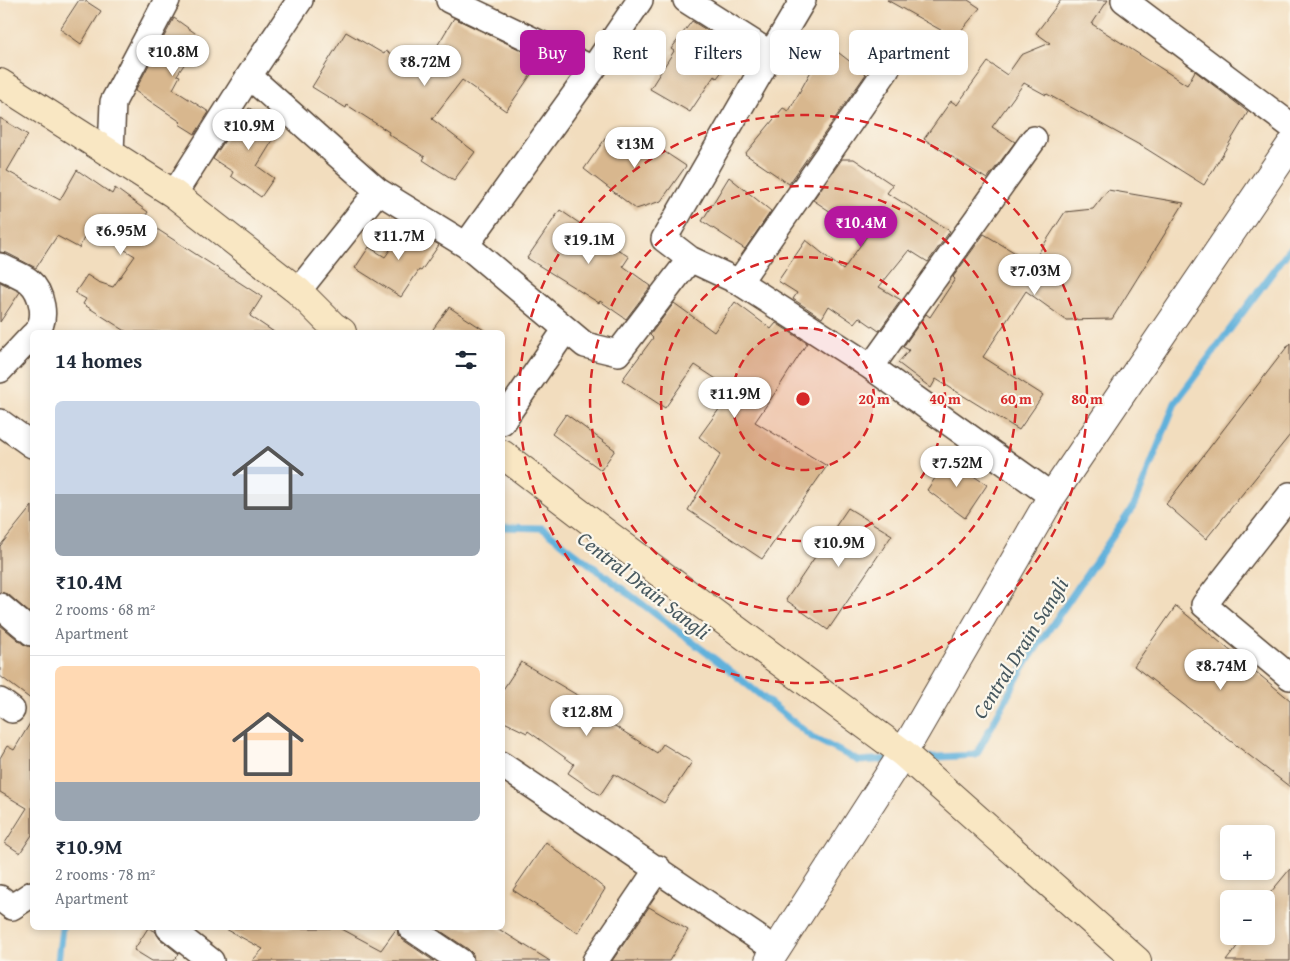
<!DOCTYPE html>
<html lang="en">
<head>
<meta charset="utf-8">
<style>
  body { margin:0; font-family:"Gentium Book Plus",serif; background:#f2f2f3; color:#1f2937; height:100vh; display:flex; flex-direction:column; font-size:19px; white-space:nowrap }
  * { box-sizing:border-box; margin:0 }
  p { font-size:16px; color:#747a83 }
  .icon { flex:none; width:28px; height:28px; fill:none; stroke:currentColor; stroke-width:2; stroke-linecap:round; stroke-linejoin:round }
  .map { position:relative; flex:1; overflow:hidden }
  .side { position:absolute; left:30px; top:330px; width:475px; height:600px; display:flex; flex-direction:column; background:#fff; border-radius:8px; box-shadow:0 2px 8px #0003 }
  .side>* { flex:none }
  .top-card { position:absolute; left:520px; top:30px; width:475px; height:45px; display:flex; gap:10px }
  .fabs { position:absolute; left:1220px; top:825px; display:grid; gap:10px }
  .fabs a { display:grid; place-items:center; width:55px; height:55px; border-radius:8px; background:#fff; box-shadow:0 2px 8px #0003; font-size:25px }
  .price { position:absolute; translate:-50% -42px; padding:0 11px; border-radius:18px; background:#fff; color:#222; font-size:16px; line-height:32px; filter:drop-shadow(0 1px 2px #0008) }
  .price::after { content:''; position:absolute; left:50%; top:30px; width:15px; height:11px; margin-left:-8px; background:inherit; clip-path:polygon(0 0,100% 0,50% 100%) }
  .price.selected { background:#b5179e; color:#fff }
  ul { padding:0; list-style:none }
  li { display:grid; align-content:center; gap:10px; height:265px; padding:0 25px }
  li+li { border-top:1px solid #e0e1e3 }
  li span { display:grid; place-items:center; height:155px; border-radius:8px; color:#555 }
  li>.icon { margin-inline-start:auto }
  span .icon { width:90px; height:90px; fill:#fffc; stroke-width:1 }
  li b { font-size:21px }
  h2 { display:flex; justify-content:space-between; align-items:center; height:60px; padding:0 25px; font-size:21px }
  .tag { padding:0 18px; border-radius:8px; background:#fff; box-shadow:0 2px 8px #0003; font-size:18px; line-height:45px }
  .tag.selected { background:#b5179e; color:#fff }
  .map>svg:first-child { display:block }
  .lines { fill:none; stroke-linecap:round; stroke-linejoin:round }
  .stream { stroke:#60b1db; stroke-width:7 }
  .building { fill:#d8b78e }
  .minor-casing { stroke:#564536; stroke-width:28 }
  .tertiary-casing { stroke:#564536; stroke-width:30 }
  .secondary-casing { stroke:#564536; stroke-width:30 }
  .minor { stroke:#fff; stroke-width:25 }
  .tertiary { stroke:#fff; stroke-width:28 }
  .secondary { stroke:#f9e7c3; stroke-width:28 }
  .ring { fill:none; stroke:#d62828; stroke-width:2.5; stroke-dasharray:9 6 }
  .labels { text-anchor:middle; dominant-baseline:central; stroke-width:4.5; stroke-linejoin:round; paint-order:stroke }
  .water-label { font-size:21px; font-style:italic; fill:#485960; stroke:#fbf7ec }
  .centre { fill:#d62828; stroke:#fbf7ec; stroke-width:2.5 }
  .ring-label { font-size:15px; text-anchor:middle; font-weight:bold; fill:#d62828; stroke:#fbf7ec; stroke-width:4.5; stroke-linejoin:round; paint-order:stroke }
</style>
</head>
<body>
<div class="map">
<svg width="1290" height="961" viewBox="0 0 1290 961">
  <rect width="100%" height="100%" fill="#fbf7ec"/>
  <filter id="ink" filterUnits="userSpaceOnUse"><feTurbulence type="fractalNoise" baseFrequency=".02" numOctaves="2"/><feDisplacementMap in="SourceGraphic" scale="10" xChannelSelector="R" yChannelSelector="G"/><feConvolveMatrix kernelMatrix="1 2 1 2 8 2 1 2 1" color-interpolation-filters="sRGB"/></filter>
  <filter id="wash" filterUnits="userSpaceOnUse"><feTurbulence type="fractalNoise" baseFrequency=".0096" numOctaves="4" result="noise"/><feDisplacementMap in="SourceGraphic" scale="20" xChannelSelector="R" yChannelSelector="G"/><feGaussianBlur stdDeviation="1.12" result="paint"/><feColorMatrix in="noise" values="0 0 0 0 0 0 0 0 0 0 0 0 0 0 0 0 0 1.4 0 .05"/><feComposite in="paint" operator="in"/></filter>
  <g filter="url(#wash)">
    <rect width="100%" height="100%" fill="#f2ddbe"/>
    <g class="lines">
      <path class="stream" d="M502,527L542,528L728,669L812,737L859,761L890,759
        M920,758L976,755L1022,669L1135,504L1175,403L1290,249
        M58,961L62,928"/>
    </g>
    <g id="blocks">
      <path class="building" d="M79,0H84L101,11L81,44L60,29Z
        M887,0H968L980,8L955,38Z
        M1061,0H1108L1092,24L1187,85L1195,71L1248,112L1204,185L1145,148L1047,94L1046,95L1024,83L992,127L1015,142L987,179L924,139L951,101L957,105L988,62L1007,75L1021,55L1050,43L1036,33Z
        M174,18L202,38L177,75L180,76L173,89L209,112L195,134L179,124L181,122L135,91Z
        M454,18L523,51L539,63L506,111L462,80L432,119L475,152L454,180L423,160L425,157L388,134L389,132L347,105L346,108L312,87L346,32L384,54L386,51L422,71Z
        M692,21L752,59L749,64L733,57L717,78L714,76L690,112L650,89L674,51L671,49Z
        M830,46L866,74L789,184L745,154L783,108L789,111L815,64Z
        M249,108L281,127L257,166L274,178L261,197L231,176L233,172L213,159L233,128Z
        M0,118L28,135L7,171L60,200L77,170L112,194L115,188L148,212L143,220L262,297L250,316L274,332H127L83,304L86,299L75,293L87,275L98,282L113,287L135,256L89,228L79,248L57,236L36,268L7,253L0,252Z
        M636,133L686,166L661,201L636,209L584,169L607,136Z
        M842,159H854L893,185L887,193L950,231L928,262L909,250L879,287L901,300L879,331L859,317L854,323L829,306L822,318L793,299L797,293L778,281L806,240L843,270L867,236L813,200Z
        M729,177L771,211L745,249L702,221Z
        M1108,190L1184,203L1112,319L1066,320L1026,291L983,357L1043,395L1019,430L936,379L931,388L898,363L909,350L903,347L926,314L930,317L955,279L953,277L984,234L1032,263L1065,212L1093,209Z
        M560,210L629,257L623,266L651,286L626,319L600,301L599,303L527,258Z
        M407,226L439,245L421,271L419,270L401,297L355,268L369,247L385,257Z
        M0,282L20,292L0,322Z
        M735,302L771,329L776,323L807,343L779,387L755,422L827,466L762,559L688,510L721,454L699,437L733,390L695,365L665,408L622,380L653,338L650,335L674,303L714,332Z
        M449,307L487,332H431Z
        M1290,343V435L1206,539L1166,504Z
        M566,414L615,450L601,470L552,434Z
        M948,459L987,485L965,518L927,490Z
        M32,506V615L9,595L0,592V546Z
        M848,508L892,535L828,630L786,600Z
        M1176,606L1290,700V787L1134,666Z
        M0,625L23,644L32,647V700L0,676Z
        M521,662L594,705L590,710L657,753L663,744L692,762L664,803L614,774L600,795L568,773L574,764L528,731L527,733L502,721V691Z
        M32,720V835L20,853L5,843L27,808L0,792V758L7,746L14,750Z
        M546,842L605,889L578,933L513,890Z
        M1290,869V961H1226L1245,936H1266V898Z
        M649,907L688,930L669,961H612Z
        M148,928L155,931L160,939L179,954L174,961H152L134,950Z
        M224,928H340L381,950L397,928L398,935L403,940L434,961H252L263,949Z
        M436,928H497L550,961H474L473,954L468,949Z"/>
    </g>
  </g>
  <g filter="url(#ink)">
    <use href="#blocks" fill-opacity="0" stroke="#564536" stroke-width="1"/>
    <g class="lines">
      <g class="minor-casing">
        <path id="minor" d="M449,0L593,69
          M640,0L593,69L466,245L585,345L618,353L690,259
          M686,0L771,54L803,0
          M1124,0L1290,125
          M771,54L664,239L690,259L739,282L871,367L1052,496
          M249,76L378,191
          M111,153L113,102L167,0
          M174,194L249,76L300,0
          M0,266C9,271 21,275 29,281C42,292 48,319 36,332
          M739,282L887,69
          M298,291L378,191L466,245
          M871,367L1034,139
          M0,370L32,336
          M0,422L32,445
          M502,422L566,329
          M1290,495L1204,605L1290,677
          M0,606L32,633
          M0,701L12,710
          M502,765L776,950
          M0,898L12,907L32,894
          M169,928L211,961
          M411,928L460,961
          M595,961L658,868"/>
      </g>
      <g class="tertiary-casing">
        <path id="tertiary" d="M769,961L903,753L1052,496L1290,146"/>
      </g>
      <g class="secondary-casing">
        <path id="secondary" d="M0,83L174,194L298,291L333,326L342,332
          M502,454L611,537L903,753L1137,961"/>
      </g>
      <use href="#minor" class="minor"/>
      <use href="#tertiary" class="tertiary"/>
      <use href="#secondary" class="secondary"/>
    </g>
  </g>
  <circle cx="803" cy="399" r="71" fill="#d62828" fill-opacity=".12"/>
  <g class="ring">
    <circle cx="803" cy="399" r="71"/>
    <circle cx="803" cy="399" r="142"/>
    <circle cx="803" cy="399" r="213"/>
    <circle cx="803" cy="399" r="284"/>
  </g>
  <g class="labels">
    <g class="water-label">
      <text transform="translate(644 585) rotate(38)">Central Drain Sangli</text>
      <text transform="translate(1020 648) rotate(-58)">Central Drain Sangli</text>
    </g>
  </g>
  <circle cx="803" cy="399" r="8" class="centre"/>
  <g class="ring-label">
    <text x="874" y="404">20 m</text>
    <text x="945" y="404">40 m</text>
    <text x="1016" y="404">60 m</text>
    <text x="1087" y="404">80 m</text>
  </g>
</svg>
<div class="fabs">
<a>+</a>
<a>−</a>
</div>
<b class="price" style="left:173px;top:77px">₹10.8M</b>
<b class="price" style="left:425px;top:87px">₹8.72M</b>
<b class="price" style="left:249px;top:151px">₹10.9M</b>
<b class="price" style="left:635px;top:169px">₹13M</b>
<b class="price selected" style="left:861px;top:248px">₹10.4M</b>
<b class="price" style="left:121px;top:256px">₹6.95M</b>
<b class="price" style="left:399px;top:261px">₹11.7M</b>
<b class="price" style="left:589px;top:265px">₹19.1M</b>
<b class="price" style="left:1035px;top:296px">₹7.03M</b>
<b class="price" style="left:735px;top:419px">₹11.9M</b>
<b class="price" style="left:957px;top:488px">₹7.52M</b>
<b class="price" style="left:839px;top:568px">₹10.9M</b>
<b class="price" style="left:1221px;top:691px">₹8.74M</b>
<b class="price" style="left:587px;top:737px">₹12.8M</b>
<div class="top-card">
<a class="tag selected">Buy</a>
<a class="tag">Rent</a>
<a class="tag">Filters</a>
<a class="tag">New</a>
<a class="tag">Apartment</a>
</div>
<section class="side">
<h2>14 homes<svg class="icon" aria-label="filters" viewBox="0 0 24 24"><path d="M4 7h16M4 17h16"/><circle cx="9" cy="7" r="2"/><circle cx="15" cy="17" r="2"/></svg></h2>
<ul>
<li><span style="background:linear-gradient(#c9d6e8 60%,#9aa5b1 0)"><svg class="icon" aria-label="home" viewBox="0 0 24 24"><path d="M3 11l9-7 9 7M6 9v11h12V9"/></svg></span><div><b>₹10.4M</b><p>2 rooms · 68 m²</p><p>Apartment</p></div></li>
<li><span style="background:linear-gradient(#ffd9b3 75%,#9aa5b1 0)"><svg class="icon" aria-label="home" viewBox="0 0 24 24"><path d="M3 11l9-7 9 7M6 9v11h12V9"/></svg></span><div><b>₹10.9M</b><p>2 rooms · 78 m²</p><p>Apartment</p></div></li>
</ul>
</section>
</div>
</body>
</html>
